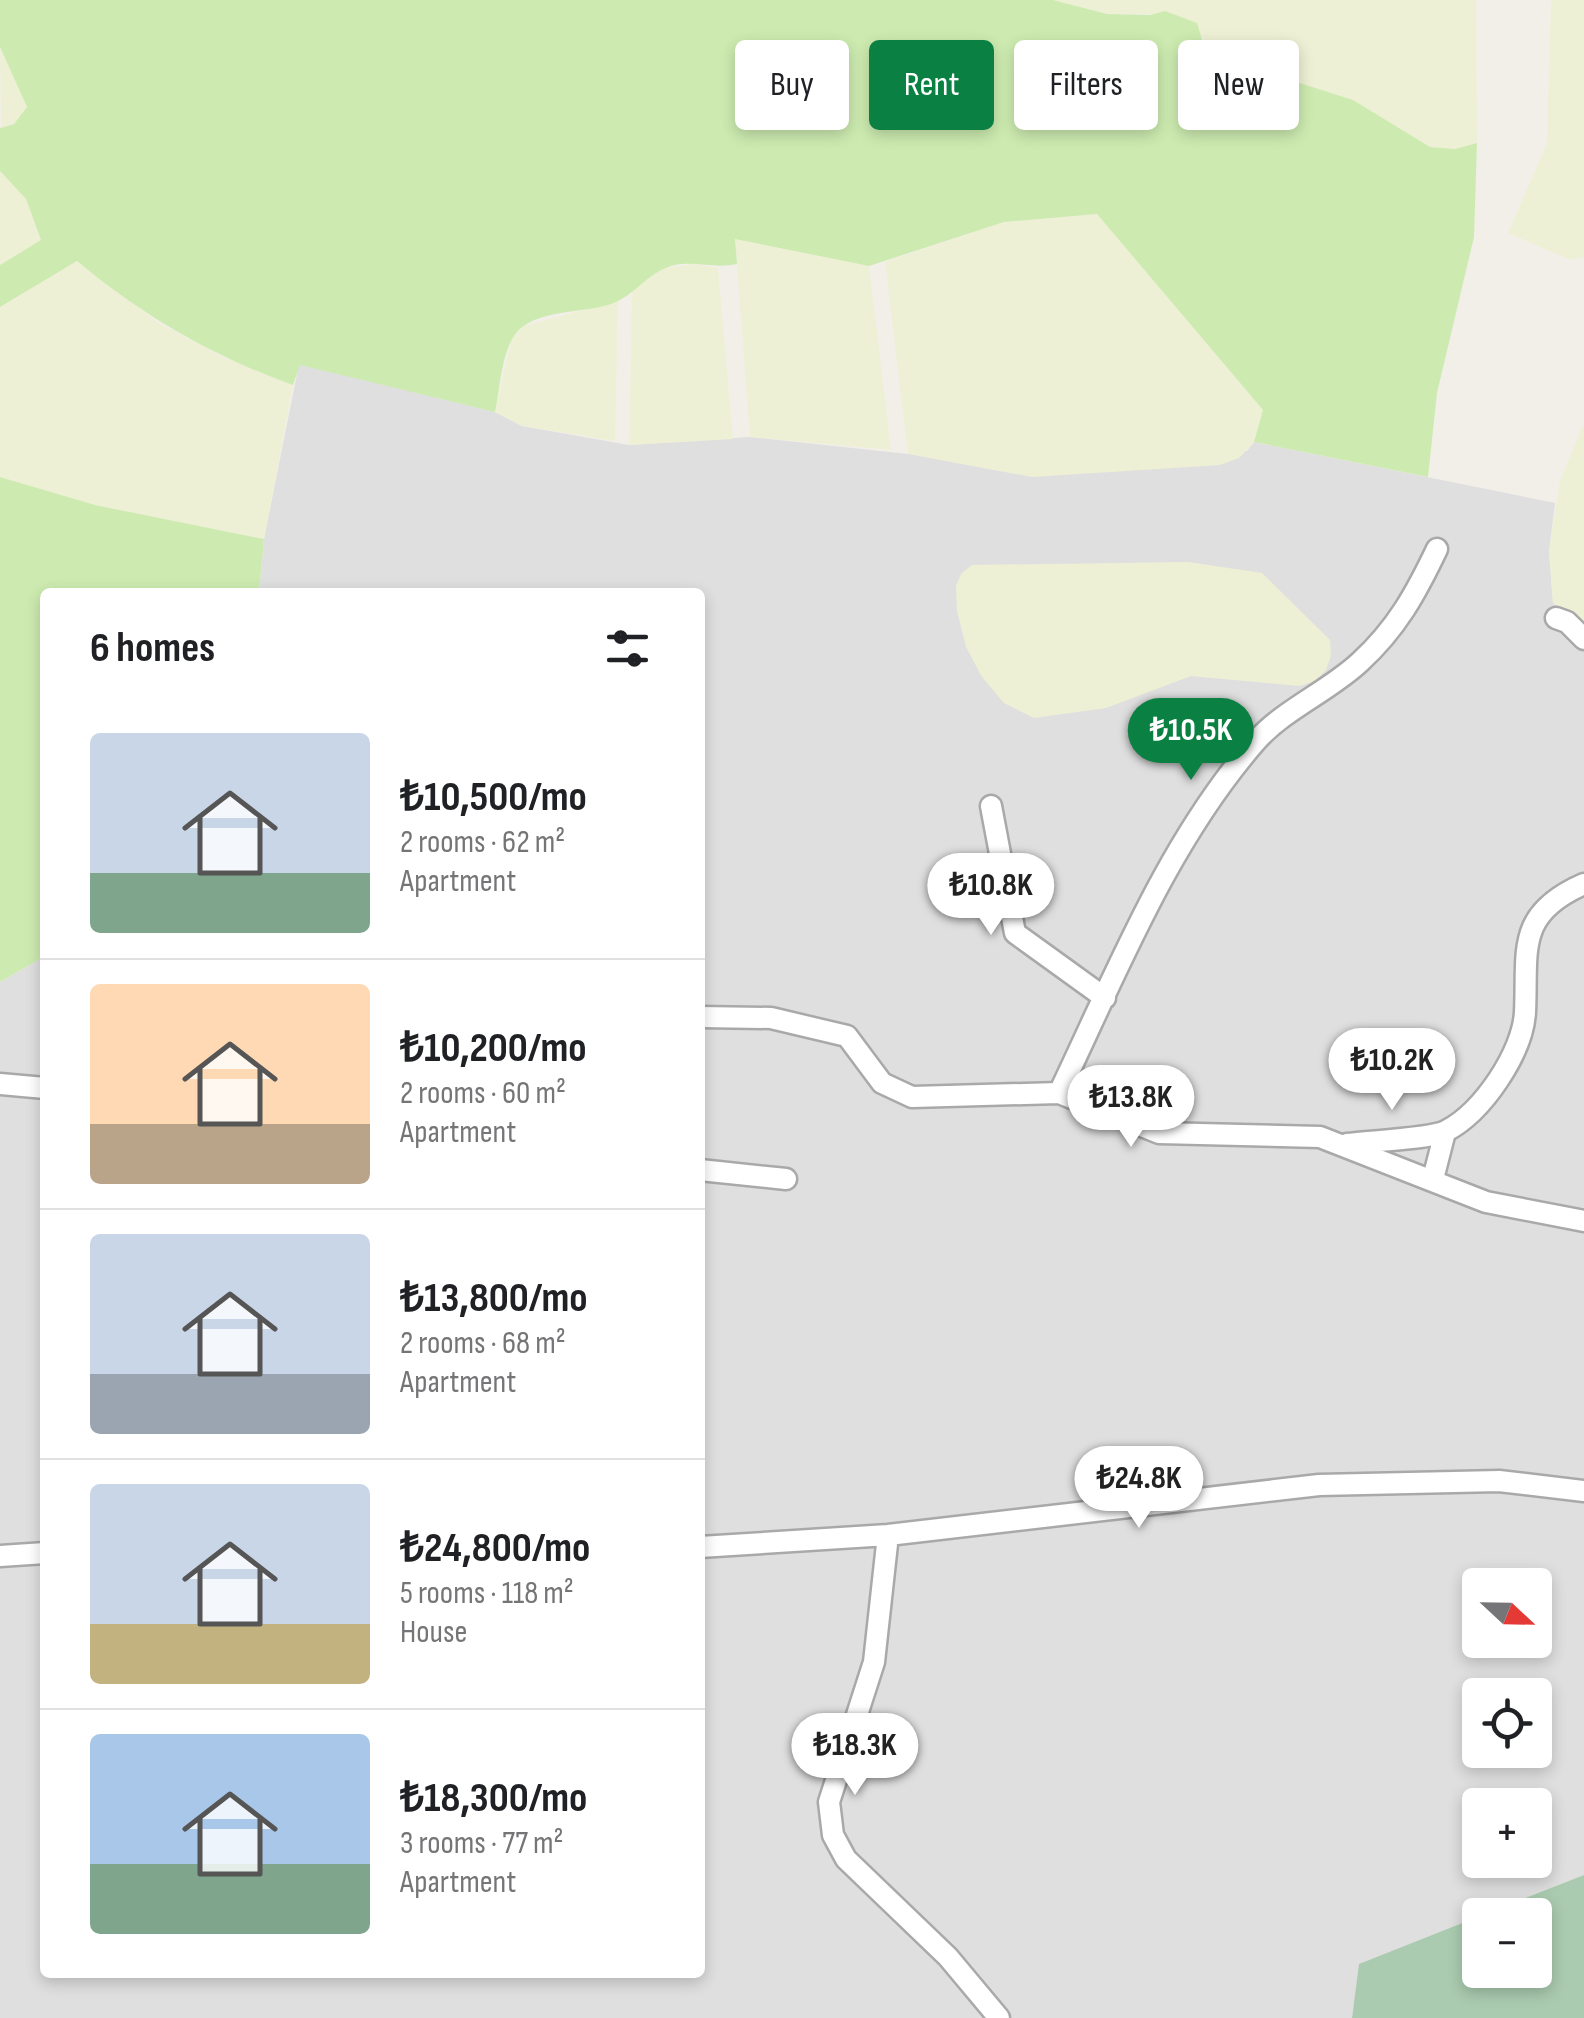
<!DOCTYPE html>
<html lang="en">
<head>
<meta charset="utf-8">
<style>
  body { margin:0; font-family:"Sofia Sans Condensed",sans-serif; background:#f2f2f2; color:#202124; height:100vh; display:flex; flex-direction:column; font-size:38px; white-space:nowrap }
  * { box-sizing:border-box; margin:0 }
  p { font-size:32px; color:#757577 }
  .icon { flex:none; width:55px; height:55px; fill:none; stroke:currentColor; stroke-width:2; stroke-linecap:round; stroke-linejoin:round }
  .map { position:relative; flex:1; overflow:hidden }
  .side { position:absolute; left:40px; top:588px; width:665px; height:1390px; display:flex; flex-direction:column; background:#fff; border-radius:10px; box-shadow:0 5px 15px #0003 }
  .side>* { flex:none }
  .banner { position:absolute; left:735px; top:40px; width:698px; height:90px; display:flex; gap:20px }
  .needle { width:65px; rotate:112deg }
  .tools { position:absolute; left:1462px; top:1568px; display:grid; gap:20px }
  .tools a { display:grid; place-items:center; width:90px; height:90px; border-radius:10px; background:#fff; box-shadow:0 5px 15px #0003; font-size:50px }
  .price { position:absolute; translate:-50% -85px; padding:0 22px; border-radius:35px; background:#fff; color:#222; font-size:32px; line-height:65px; filter:drop-shadow(0 2px 5px #0008) }
  .price::after { content:''; position:absolute; left:50%; top:60px; width:30px; height:22px; margin-left:-15px; background:inherit; clip-path:polygon(0 0,100% 0,50% 100%) }
  .price.selected { background:#0b8043; color:#fff }
  ul { padding:0; list-style:none }
  li { display:flex; align-items:center; gap:30px; height:250px; padding:0 50px }
  li+li { border-top:2px solid #e0e0e0 }
  li span { display:grid; place-items:center; flex:none; width:280px; height:200px; border-radius:10px; color:#555 }
  li>.icon { margin-inline-start:auto }
  span .icon { width:120px; height:120px; fill:#fffc; stroke-width:1 }
  li b { font-size:42px }
  h2 { display:flex; justify-content:space-between; align-items:center; height:120px; padding:0 50px; font-size:42px }
  .tag { padding:0 35px; border-radius:10px; background:#fff; box-shadow:0 5px 15px #0003; font-size:35px; line-height:90px }
  .tag.selected { background:#0b8043; color:#fff }
  .map>svg:first-child { display:block }
  .residential { fill:#e0dfdf; fill-rule:evenodd }
  .farmland { fill:#eef0d5 }
  .grass { fill:#cdebb0 }
  .cemetery { fill:#aacbaf }
  .lines { fill:none; stroke-linecap:round; stroke-linejoin:round }
  .minor-casing { stroke:#a9a9a9; stroke-width:25 }
  .minor { stroke:#fff; stroke-width:20 }
</style>
</head>
<body>
<div class="map">
<svg width="1584" height="2018" viewBox="0 0 1584 2018">
  <rect width="100%" height="100%" fill="#f2efe9"/>
  <path class="residential" d="M299,364L495,412L522,426L629,445L750,437L908,454L1247,451L1254,442L1555,503L1549,551L1553,603L1574,615L1584,629V1875L1360,1964L1352,2018H0V982L45,956V1972H700V592H259L264,539ZM1480,1585H1535V1640H1480ZM1480,1695H1535V1750H1480ZM1480,1805H1535V1860H1480Z"/>
  <path class="farmland" d="M1053,0H1476L1477,143L1455,149L1430,147L1216,55L1199,33L1158,14H1107Z
    M1551,0H1584V257L1571,260L1508,233L1547,143Z
    M0,47L27,107L19,120L1,128Z
    M0,171L26,199L41,240L0,265Z
    M1097,214L1263,410L1254,442L1239,458L1220,465L1032,477L908,454L885,262L1004,222Z
    M735,239L869,266L891,450L750,437Z
    M77,261L159,323L223,357L293,385L264,539L95,505L0,477V307Z
    M695,264L718,268L733,439L629,445L632,289L661,269Z
    M618,301L615,441L522,426L495,412L511,340L524,326Z
    M1584,423V629L1574,616L1553,603L1549,551L1560,481Z
    M1188,562L1262,573L1330,640L1331,655L1326,670L1315,681L1300,686L1191,676L1106,708L1034,718L1004,703L982,677L966,647L957,611L956,586L961,574L972,565Z"/>
  <path class="grass" d="M0,0H1053L1107,14L1150,15L1165,11L1197,23L1203,43L1224,59L1353,100L1430,147L1455,149L1477,143L1474,237L1437,393L1428,477L1254,442L1263,410L1097,214L1004,222L869,266L735,239L737,264C715,269 697,261 675,265C649,271 638,292 616,302C587,315 533,307 514,336C501,356 500,389 495,412L300,365L293,385C212,356 143,316 77,261L0,307V265L41,240L26,199L0,171V128L14,124L27,107L0,47Z
    M0,477L95,505L264,539L259,592H45V956L0,982Z"/>
  <path class="cemetery" d="M1584,1875V2018H1352L1359,1964L1480,1916V1970H1535V1915H1482Z"/>
  <g class="lines">
    <g class="minor-casing">
      <path id="minor" d="M1556,618L1567,622L1584,639
        M991,806L1015,933L1105,998
        M700,1017L771,1018L847,1036L882,1083L912,1097L1059,1093L1159,1133L1320,1137L1486,1202L1584,1221
        M0,1084L45,1088
        M1059,1093C1116,974 1168,841 1257,740C1285,709 1329,691 1360,662C1397,628 1416,593 1437,549
        M1347,1144C1369,1141 1430,1139 1446,1131C1483,1112 1523,1052 1525,1012C1528,951 1515,914 1584,884
        M700,1170L786,1179
        M1433,1179L1445,1132
        M888,1535L874,1662L829,1802L833,1835L846,1859L948,1957L999,2018
        M700,1547L888,1535L1319,1485L1499,1481L1584,1491
        M0,1556L45,1553"/>
    </g>
    <use href="#minor" class="minor"/>
  </g>
</svg>
<div class="tools">
<a><svg class="needle" viewBox="-14 -14 28 28"><path d="M0-13l5 13h-10z" fill="#e53935"/><path d="M0 13l5-13h-10z" fill="#757577"/></svg></a>
<a><svg class="icon" aria-label="locate" viewBox="0 0 24 24"><circle cx="12" cy="12" r="6"/><path d="M12 2v4M12 18v4M2 12h4M18 12h4"/></svg></a>
<a>+</a>
<a>−</a>
</div>
<b class="price selected" style="left:1191px;top:783px">₺10.5K</b>
<b class="price" style="left:991px;top:938px">₺10.8K</b>
<b class="price" style="left:1392px;top:1113px">₺10.2K</b>
<b class="price" style="left:1131px;top:1150px">₺13.8K</b>
<b class="price" style="left:1139px;top:1531px">₺24.8K</b>
<b class="price" style="left:855px;top:1798px">₺18.3K</b>
<div class="banner">
<a class="tag">Buy</a>
<a class="tag selected">Rent</a>
<a class="tag">Filters</a>
<a class="tag">New</a>
</div>
<section class="side">
<h2>6 homes<svg class="icon" aria-label="filters" viewBox="0 0 24 24"><path d="M4 7h16M4 17h16"/><circle cx="9" cy="7" r="2"/><circle cx="15" cy="17" r="2"/></svg></h2>
<ul>
<li><span style="background:linear-gradient(#c9d6e8 70%,#7fa58c 0)"><svg class="icon" aria-label="home" viewBox="0 0 24 24"><path d="M3 11l9-7 9 7M6 9v11h12V9"/></svg></span><div><b>₺10,500/mo</b><p>2 rooms · 62 m²</p><p>Apartment</p></div></li>
<li><span style="background:linear-gradient(#ffd9b3 70%,#b9a48a 0)"><svg class="icon" aria-label="home" viewBox="0 0 24 24"><path d="M3 11l9-7 9 7M6 9v11h12V9"/></svg></span><div><b>₺10,200/mo</b><p>2 rooms · 60 m²</p><p>Apartment</p></div></li>
<li><span style="background:linear-gradient(#c9d6e8 70%,#9aa5b1 0)"><svg class="icon" aria-label="home" viewBox="0 0 24 24"><path d="M3 11l9-7 9 7M6 9v11h12V9"/></svg></span><div><b>₺13,800/mo</b><p>2 rooms · 68 m²</p><p>Apartment</p></div></li>
<li><span style="background:linear-gradient(#c9d6e8 70%,#c2b280 0)"><svg class="icon" aria-label="home" viewBox="0 0 24 24"><path d="M3 11l9-7 9 7M6 9v11h12V9"/></svg></span><div><b>₺24,800/mo</b><p>5 rooms · 118 m²</p><p>House</p></div></li>
<li><span style="background:linear-gradient(#a9c7e8 65%,#7fa58c 0)"><svg class="icon" aria-label="home" viewBox="0 0 24 24"><path d="M3 11l9-7 9 7M6 9v11h12V9"/></svg></span><div><b>₺18,300/mo</b><p>3 rooms · 77 m²</p><p>Apartment</p></div></li>
</ul>
</section>
</div>
</body>
</html>
